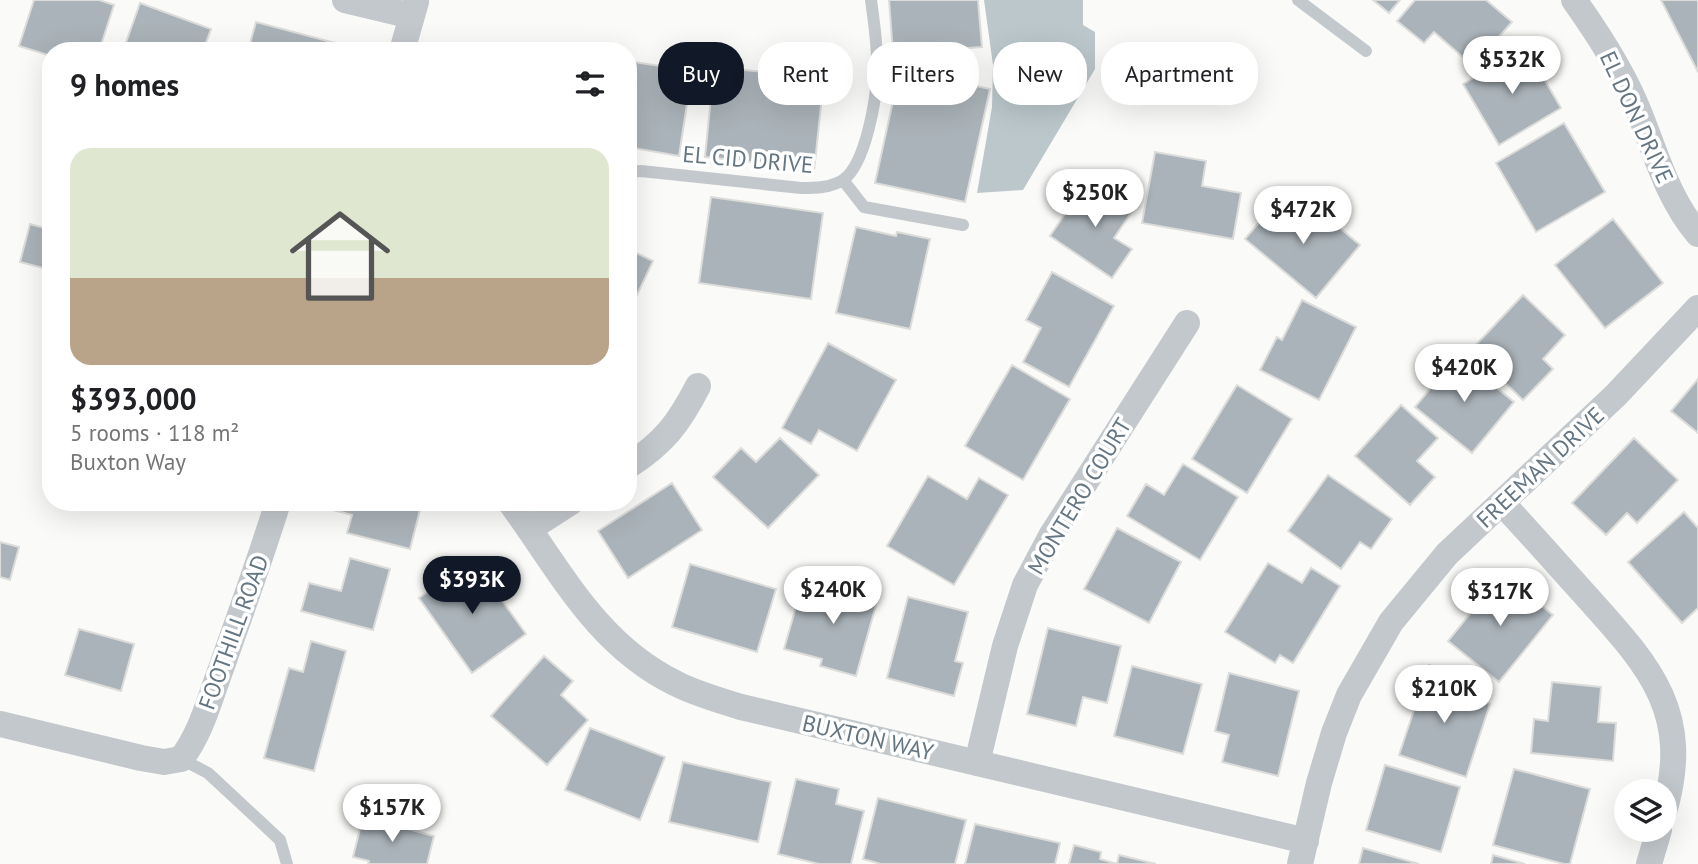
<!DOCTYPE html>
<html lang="en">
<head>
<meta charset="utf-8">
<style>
  body { margin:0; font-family:"PT Sans",sans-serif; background:#f2f2f2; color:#202124; height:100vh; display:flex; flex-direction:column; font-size:26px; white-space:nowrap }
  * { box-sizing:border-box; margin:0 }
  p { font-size:23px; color:#757577 }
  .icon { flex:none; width:38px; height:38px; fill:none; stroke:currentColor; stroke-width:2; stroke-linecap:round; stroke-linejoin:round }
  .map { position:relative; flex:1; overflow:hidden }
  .side { position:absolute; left:42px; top:42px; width:595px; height:469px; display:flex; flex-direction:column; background:#fff; border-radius:28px; box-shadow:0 7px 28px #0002 }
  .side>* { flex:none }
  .banner { position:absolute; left:658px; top:42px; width:665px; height:63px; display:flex; gap:14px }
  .buttons { position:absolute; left:1614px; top:779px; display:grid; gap:14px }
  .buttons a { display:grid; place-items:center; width:63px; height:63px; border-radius:50%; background:#fff; box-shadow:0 7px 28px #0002; font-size:35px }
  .price { position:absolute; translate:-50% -60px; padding:0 16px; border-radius:24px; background:#fff; color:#222; font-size:23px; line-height:46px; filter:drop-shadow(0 2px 4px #0008) }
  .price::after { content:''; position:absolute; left:50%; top:42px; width:21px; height:16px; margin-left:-10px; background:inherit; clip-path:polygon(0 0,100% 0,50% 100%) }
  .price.active { background:#111827; color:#fff }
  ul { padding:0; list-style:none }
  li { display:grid; align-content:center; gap:14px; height:371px; padding:0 28px }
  li span { display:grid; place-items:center; height:217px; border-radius:21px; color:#555 }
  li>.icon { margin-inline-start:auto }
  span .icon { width:126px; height:126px; fill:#fffc; stroke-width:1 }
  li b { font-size:30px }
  h2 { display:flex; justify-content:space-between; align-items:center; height:84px; padding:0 28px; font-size:30px }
  .chip { padding:0 24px; border-radius:28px; background:#fff; box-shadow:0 7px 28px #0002; font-size:24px; line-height:63px }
  .chip.active { background:#111827; color:#fff }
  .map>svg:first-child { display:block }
  .water { fill:#bbc7cb }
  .building { fill:#aab3b9; stroke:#dcdcda; stroke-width:2 }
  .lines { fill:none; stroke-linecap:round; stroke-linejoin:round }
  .lane { stroke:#c3c8cc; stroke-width:12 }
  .street { stroke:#c3c8cc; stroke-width:26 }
  .labels { text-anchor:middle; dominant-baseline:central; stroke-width:7; stroke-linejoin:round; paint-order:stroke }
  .street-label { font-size:23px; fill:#657683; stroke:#fff }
</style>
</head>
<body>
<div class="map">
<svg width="1698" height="864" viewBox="0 0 1698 864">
  <rect width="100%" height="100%" fill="#fafaf8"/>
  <path class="water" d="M984,0H1083V25L1095,32V69L1023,190L977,193L992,107L993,65Z"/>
  <path class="building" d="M34,0H99L114,5L99,51H51V56L19,46Z
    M889,0H978L982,47L893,53Z
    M1373,0H1400L1389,13Z
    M1415,0H1486L1512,22L1473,66L1434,32L1424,43L1397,21Z
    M1661,0H1698V72Z
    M140,3L211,29L203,51H123Z
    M256,22L335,43L333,51H248Z
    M481,43L542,51H480Z
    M1526,48L1561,108L1499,145L1463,84Z
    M628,61L692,71L679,156L628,147Z
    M714,67L824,78L814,171L771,167V164L705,157Z
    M900,69L990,89L965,202L875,183Z
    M1564,123L1605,192L1536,232L1496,163Z
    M1155,152L1206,161L1202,186L1241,193L1233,239L1142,223Z
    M1088,180L1133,210L1114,238L1132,249L1112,278L1050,236Z
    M711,197L823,213L811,299L699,283Z
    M1278,200L1306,224L1318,210L1360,245L1316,298L1245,239Z
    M1613,219L1663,283L1605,328L1555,265Z
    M30,224L51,230V270L20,262Z
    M856,227L896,236L897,232L930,239L910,329L836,313Z
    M628,249L653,261L628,314Z
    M1052,272L1114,306L1069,387L1023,362L1041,328L1026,320Z
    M1523,295L1565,335L1543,359L1553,369L1523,400L1471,350Z
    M1302,300L1356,327L1319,400L1260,370L1277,337L1282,340Z
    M828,343L896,380L857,451L819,430L811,444L782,428Z
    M1457,356L1514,402L1472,453L1415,407Z
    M1012,365L1070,399L1023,480L965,446Z
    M1698,379V433L1671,411Z
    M1237,385L1292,419L1247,493L1192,459Z
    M1401,405L1438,438L1417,461L1435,477L1410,505L1355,456Z
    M780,438L819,475L768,528L713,477L741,448L756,462Z
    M1634,438L1678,480L1637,523L1627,513L1606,535L1572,503Z
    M1183,464L1238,497L1200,560L1127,516L1146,484L1164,495Z
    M1328,475L1392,519L1371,549L1360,542L1341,569L1288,531Z
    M928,476L967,499L979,478L1008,495L954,585L887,546Z
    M672,483L702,530L628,578L598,531Z
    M335,502H422L410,549L347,533L352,515L333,510Z
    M1684,512L1698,528V608L1682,623L1628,562Z
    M1117,528L1181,562L1149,623L1084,589Z
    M0,542L19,547L10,580L0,577Z
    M350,558L390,569L373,630L301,611L309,583L341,591Z
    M473,560L526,634L472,673L419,598Z
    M1268,563L1302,583L1311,568L1340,586L1293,663L1280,655L1275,663L1225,632Z
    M690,564L776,589L757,652L672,627Z
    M1502,574L1553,615L1499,682L1448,641Z
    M803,582L850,596L853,584L880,591L856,676L820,666L822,659L784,649Z
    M908,597L968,612L955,661L963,663L954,696L887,678Z
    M1048,628L1121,646L1107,703L1083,697L1076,726L1027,714Z
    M79,629L134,644L121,691L65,675Z
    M311,641L346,651L314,771L264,758L289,668L303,672Z
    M544,656L573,681L561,695L588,720L547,765L491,716Z
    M1429,665L1460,675L1454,692L1490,704L1466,777L1399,755Z
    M1132,666L1202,684L1183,754L1114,736Z
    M1229,673L1299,691L1278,776L1222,762L1229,735L1215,731Z
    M1552,682L1601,687L1598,722L1616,723L1613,761L1531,753L1534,719L1548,721Z
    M590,728L665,757L640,820L565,790Z
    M683,762L771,782L758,842L669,822Z
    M1385,765L1460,787L1441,852L1366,830Z
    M1514,769L1590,789L1570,864H1564L1493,845Z
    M796,779L839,789L836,804L864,811L851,864H819L778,854Z
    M878,798L966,820L955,864H881L863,859Z
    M363,817L434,836L427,864H368L369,861L353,857Z
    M975,824L1060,843L1055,864H965Z
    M1074,845L1101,852L1100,859L1117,864L1119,855L1156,864H1069Z
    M1363,848L1419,864H1359Z
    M1493,855L1525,864H1491Z"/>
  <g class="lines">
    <path class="lane" d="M1298,0L1366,51
      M628,172L641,171L801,188C815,188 830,188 843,180C866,164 877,97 877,70C878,47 874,23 871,0
      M843,180L864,207L963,225
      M181,759L208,773L280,840L287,864"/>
    <path class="street" d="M345,0L412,16
      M1574,0C1599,35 1623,72 1639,112C1656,154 1668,199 1698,234
      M402,51L416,2
      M628,466C664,443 679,423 698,386
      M510,502C560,570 596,644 675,683C696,694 719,700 741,707L1306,841
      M1502,503C1531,534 1559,566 1588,598C1650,667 1693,713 1664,812
      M529,529L571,502
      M0,724L141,758L164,762L181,759C202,732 210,697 222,666C241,612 261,557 278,502
      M977,763L1005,646L1025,585L1051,536L1187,323
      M1300,864L1319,783L1334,733L1349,695L1391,622L1447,554L1616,395L1698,308
      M1649,864L1659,830"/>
  </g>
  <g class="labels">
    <g class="street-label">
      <text transform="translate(1637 117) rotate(65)">EL DON DRIVE</text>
      <text transform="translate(748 159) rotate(5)">EL CID DRIVE</text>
      <text transform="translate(1540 467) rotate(-43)">FREEMAN DRIVE</text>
      <text transform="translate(1079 496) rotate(-59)">MONTERO COURT</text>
      <text transform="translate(233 632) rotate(-70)">FOOTHILL ROAD</text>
      <text transform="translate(868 737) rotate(13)">BUXTON WAY</text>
    </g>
  </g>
</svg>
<div class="buttons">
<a><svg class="icon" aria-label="layers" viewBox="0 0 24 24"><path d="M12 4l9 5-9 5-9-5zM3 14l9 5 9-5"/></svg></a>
</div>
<b class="price" style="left:1512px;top:96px">$532K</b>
<b class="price" style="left:1095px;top:229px">$250K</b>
<b class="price" style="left:1303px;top:246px">$472K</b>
<b class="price" style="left:1464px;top:404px">$420K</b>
<b class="price active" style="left:472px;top:616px">$393K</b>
<b class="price" style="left:833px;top:626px">$240K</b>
<b class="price" style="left:1500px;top:628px">$317K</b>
<b class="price" style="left:1444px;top:725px">$210K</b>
<b class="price" style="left:392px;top:844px">$157K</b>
<div class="banner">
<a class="chip active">Buy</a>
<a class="chip">Rent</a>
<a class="chip">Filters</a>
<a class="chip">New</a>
<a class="chip">Apartment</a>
</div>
<section class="side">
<h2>9 homes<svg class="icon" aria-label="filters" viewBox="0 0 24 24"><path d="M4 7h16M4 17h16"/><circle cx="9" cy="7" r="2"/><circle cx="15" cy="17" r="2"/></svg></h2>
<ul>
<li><span style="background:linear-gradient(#dfe7d0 60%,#b9a48a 0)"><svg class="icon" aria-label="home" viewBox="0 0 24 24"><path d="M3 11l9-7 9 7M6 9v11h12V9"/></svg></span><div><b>$393,000</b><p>5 rooms · 118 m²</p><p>Buxton Way</p></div></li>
</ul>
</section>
</div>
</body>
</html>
